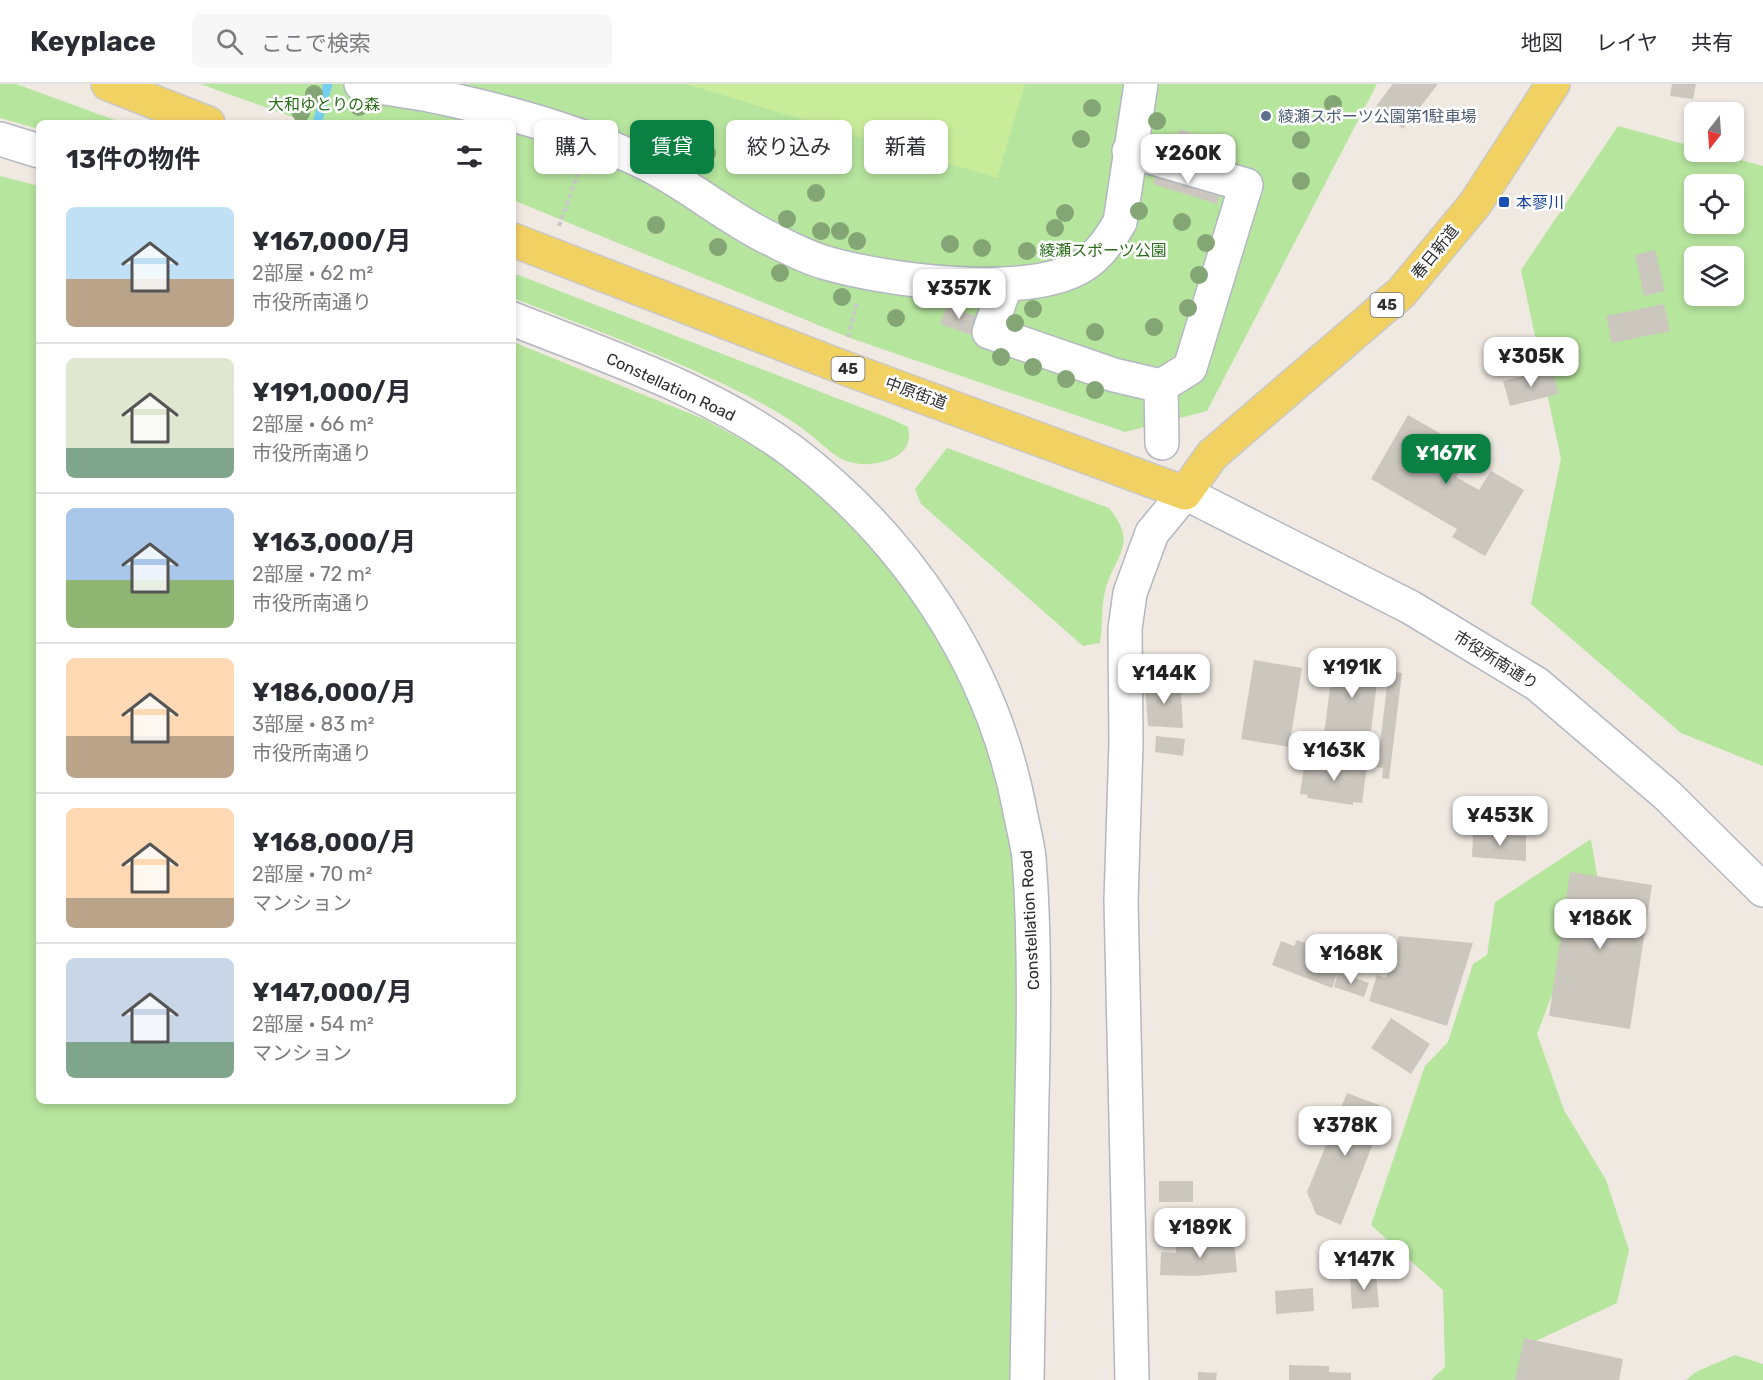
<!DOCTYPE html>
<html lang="ja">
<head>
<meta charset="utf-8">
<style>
  body { margin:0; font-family:Rubik,"Noto Sans JP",sans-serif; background:#f7f7f7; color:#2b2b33; height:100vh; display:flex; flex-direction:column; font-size:22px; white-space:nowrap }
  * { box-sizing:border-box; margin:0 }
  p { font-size:20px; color:#7c7c81 }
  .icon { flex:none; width:33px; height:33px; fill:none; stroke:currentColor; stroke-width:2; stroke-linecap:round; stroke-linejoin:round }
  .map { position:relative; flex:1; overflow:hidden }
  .drawer { position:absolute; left:36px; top:36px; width:480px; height:984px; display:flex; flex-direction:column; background:#fff; border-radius:9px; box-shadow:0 3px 9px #0003 }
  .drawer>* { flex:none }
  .top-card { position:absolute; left:534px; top:36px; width:570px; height:54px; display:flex; gap:12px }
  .needle { width:39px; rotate:197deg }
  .buttons { position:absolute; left:1684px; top:18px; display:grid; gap:12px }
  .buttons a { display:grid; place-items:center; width:60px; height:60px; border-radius:9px; background:#fff; box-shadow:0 3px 9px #0003; font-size:30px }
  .price { position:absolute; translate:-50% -51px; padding:0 14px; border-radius:12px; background:#fff; color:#222; font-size:20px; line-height:39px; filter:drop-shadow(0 2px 3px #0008) }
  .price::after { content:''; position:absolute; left:50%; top:36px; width:18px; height:14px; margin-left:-9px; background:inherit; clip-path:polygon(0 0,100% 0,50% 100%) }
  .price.on { background:#0b8043; color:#fff }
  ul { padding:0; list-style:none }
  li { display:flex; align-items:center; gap:18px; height:150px; padding:0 30px }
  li+li { border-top:2px solid #e1e1e2 }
  li span { display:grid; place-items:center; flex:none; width:168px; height:120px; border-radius:9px; color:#555 }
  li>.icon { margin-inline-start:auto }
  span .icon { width:72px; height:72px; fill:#fffc; stroke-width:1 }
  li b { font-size:26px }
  h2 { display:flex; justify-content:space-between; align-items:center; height:72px; padding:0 30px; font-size:26px }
  .pill { padding:0 21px; border-radius:9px; background:#fff; box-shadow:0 3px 9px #0003; font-size:21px; line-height:54px }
  .pill.on { background:#0b8043; color:#fff }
  header { display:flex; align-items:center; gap:36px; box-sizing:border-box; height:84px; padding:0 30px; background:#fff; border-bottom:2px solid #e1e1e2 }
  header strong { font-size:28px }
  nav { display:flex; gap:33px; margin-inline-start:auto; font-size:21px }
  .search { width:420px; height:54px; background:#f7f7f7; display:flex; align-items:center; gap:15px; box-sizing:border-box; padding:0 21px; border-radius:9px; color:#7c7c81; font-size:22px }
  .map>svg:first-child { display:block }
  .green { fill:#b6e59e; fill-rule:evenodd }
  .pitch { fill:#c9ec9a }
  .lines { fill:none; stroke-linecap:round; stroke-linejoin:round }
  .stream { stroke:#75cff0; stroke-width:9 }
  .building { fill:#cbc7bf }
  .minor-casing { stroke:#b4b7c1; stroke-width:36 }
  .major-casing { stroke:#c9c9c9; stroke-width:36 }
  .path { stroke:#c9c9c9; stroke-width:4; stroke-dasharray:4.5 3; stroke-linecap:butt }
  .minor { stroke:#fff; stroke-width:33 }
  .major { stroke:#f2d163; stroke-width:33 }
  .tree { fill:#84a574 }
  .service-dot { fill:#5c6f8a; stroke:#fff; stroke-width:2 }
  .transit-dot { fill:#1a4fb4; stroke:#fff; stroke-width:2 }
  .labels { text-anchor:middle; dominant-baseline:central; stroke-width:5; stroke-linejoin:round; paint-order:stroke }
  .shield { fill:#fff; stroke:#6d6d6d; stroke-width:1.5 }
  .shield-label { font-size:15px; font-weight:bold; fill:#2e2e2e }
  .park-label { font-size:16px; fill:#2c6e1b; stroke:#fff }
  .service-label { font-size:16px; fill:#4e5e75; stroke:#fff; text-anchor:start }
  .transit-label { font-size:16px; fill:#164399; stroke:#fff; text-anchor:start }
  .street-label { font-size:16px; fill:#2e2e2e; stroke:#fff }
</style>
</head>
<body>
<header>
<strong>Keyplace</strong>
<div class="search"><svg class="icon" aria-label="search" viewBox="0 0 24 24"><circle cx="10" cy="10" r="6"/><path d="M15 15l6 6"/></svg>ここで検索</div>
<nav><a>地図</a><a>レイヤ</a><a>共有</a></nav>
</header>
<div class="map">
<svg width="1763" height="1296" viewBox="0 0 1763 1296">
  <rect width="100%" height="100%" fill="#efe9e1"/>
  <path class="green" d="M0,0H16L123,39H39V45L0,34Z
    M200,0H449L448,30L459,0H1377L1207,327L1125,348L850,254L513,116V39H310Z
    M1618,42L1695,63V68H1710L1763,82V682L1681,649L1531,520L1561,375L1521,186ZM1695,100H1734V140H1695ZM1695,172H1734V212H1695Z
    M0,92L39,102V1017H513V258L706,336L766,369L820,408L876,463L940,555L983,649L1018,773L1014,1296H0Z
    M513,189L891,335L908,343C917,376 871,386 846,377C832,372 813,351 799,342C783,331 765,321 748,312C673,274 592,245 513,214Z
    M947,364L1109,424C1139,461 1115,470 1105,507C1101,523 1103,542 1100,559L1083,562L921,420L915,405Z
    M1591,755L1602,821L1558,895L1537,950L1564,1026L1606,1096L1629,1166L1617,1219L1523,1263L1522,1296H1431L1445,1283L1443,1206L1371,1141L1425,982L1448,958L1473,880L1487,871L1495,818Z
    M1735,1271L1763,1280V1296H1686L1696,1288Z"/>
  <path class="pitch" d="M686,0H1025L997,94Z"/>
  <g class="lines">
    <path class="stream" d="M317,39L328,0"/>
  </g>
  <path class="building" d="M1393,0H1438L1403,45L1376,22Z
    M1672,0H1696L1693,15L1670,12Z
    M1179,45L1225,60L1221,71L1176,57Z
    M1159,82L1222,101L1217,120L1153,100Z
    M1655,166L1665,207L1644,212L1635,171Z
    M1664,220L1670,247L1612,259L1606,232Z
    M947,221L977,233L971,251L940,240Z
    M1552,285L1559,310L1510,322L1503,297Z
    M1408,331L1471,367L1456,393L1479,406L1491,387L1524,406L1485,472L1452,453L1457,445L1371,395Z
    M1335,567L1380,574L1369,663L1323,657Z
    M1254,576L1302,584L1289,663L1241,655Z
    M1389,587L1402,589L1389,695L1382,694L1383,684L1377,683Z
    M1175,598L1181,609L1183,644L1148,642L1145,600Z
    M1156,652L1185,655L1183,672L1155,668Z
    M1313,674L1367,682L1362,719L1353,718V721L1307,714L1308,711L1300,710L1304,683L1312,685Z
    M1473,750L1526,752V777L1472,773Z
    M1570,788L1652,801L1630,945L1549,932Z
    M1399,852L1473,859L1447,942L1369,917L1377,891L1386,894Z
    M1297,856L1322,865L1334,872L1333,876L1341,879L1332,904L1272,881L1281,857L1294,862Z
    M1338,888L1369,899L1364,913L1334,903Z
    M1391,934L1430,960L1411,990L1371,964Z
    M1347,1009L1387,1024L1341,1141L1316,1130L1307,1108Z
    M1159,1097H1193V1118H1159Z
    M1234,1157L1237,1188L1195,1192L1160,1191L1161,1168L1176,1169V1160Z
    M1376,1189L1379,1223L1352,1225L1350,1191Z
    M1313,1204L1314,1227L1276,1230L1275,1207Z
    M1524,1254L1623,1275L1619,1296H1515Z
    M1289,1281L1329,1282V1288L1351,1289V1296H1289Z
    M1198,1288L1217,1289L1216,1296H1198Z"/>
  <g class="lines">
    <g class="minor-casing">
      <path id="minor" d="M361,0L429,11L431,0
        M429,11C503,26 577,46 645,79C690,101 728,135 773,156C789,164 806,173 823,178C882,196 1028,216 1082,182C1099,172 1110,155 1120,138L1141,0
        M0,55L39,67
        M1006,200L989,248L1114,291L1161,302L1190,284L1246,101L1129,67
        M513,235C608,273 710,306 793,368C907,455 991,581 1019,722C1022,739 1027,757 1029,774C1035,853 1034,933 1032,1012C1030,1106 1028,1201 1027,1296
        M1161,302L1162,359
        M1132,1296L1121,817L1126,659L1125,545L1130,509L1152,449L1185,409L1410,523L1537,600L1667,711L1763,806"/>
    </g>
    <g class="major-casing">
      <path id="major" d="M108,0L208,39
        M513,156L842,283L1185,409L1212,371L1402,208L1475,120L1553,0"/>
    </g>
    <path class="path" d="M559,142L580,84
      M848,253L857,217"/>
    <use href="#minor" class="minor"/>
    <use href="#major" class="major"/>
  </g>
  <g class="tree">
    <circle cx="314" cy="10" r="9"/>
    <circle cx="1333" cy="20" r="9"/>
    <circle cx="359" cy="23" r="9"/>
    <circle cx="1092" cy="24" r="9"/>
    <circle cx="301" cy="29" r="9"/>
    <circle cx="1157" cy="37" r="9"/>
    <circle cx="1081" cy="55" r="9"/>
    <circle cx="1301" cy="56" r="9"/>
    <circle cx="666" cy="67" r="9"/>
    <circle cx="707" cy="69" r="9"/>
    <circle cx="1301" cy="97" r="9"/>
    <circle cx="816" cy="109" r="9"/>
    <circle cx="1139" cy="127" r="9"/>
    <circle cx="1065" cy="129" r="9"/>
    <circle cx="787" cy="135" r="9"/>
    <circle cx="1182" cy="138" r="9"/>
    <circle cx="656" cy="141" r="9"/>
    <circle cx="1055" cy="144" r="9"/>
    <circle cx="821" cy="147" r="9"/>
    <circle cx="840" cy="147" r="9"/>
    <circle cx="857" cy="157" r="9"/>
    <circle cx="1206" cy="159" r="9"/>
    <circle cx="950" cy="160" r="9"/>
    <circle cx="718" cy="163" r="9"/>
    <circle cx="982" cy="164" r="9"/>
    <circle cx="1027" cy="167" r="9"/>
    <circle cx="780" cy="189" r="9"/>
    <circle cx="1199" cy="191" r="9"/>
    <circle cx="842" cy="213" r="9"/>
    <circle cx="1188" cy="224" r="9"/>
    <circle cx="1033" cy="225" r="9"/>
    <circle cx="896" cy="234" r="9"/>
    <circle cx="1015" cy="239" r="9"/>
    <circle cx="1154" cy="243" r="9"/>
    <circle cx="1095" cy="248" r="9"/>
    <circle cx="1001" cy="273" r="9"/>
    <circle cx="1033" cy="283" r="9"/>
    <circle cx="1066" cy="295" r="9"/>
    <circle cx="1095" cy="306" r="9"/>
  </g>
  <circle class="service-dot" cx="1266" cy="32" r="6"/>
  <rect class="transit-dot" x="1498" y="112" width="12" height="12" rx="3"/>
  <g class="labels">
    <g class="shield">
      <rect x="1370.5" y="209" width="33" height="24" rx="4.5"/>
      <rect x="831.5" y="273" width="33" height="24" rx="4.5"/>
    </g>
    <g class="shield-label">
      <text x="1387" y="221">45</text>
      <text x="848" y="285">45</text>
    </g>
    <g class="park-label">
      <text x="324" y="20">大和ゆとりの森</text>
      <text x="1103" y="166">綾瀬スポーツ公園</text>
    </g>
    <g class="service-label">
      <text x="1278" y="32">綾瀬スポーツ公園第1駐車場</text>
    </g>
    <g class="transit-label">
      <text x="1516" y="118">本蓼川</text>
    </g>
    <g class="street-label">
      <text transform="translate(1435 168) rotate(-51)">春日新道</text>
      <text transform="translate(671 303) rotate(25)">Constellation Road</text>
      <text transform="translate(916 309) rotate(20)">中原街道</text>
      <text transform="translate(1496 576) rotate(32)">市役所南通り</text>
      <text transform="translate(1030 836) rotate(-93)">Constellation Road</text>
    </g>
  </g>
</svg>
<div class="buttons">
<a><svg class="needle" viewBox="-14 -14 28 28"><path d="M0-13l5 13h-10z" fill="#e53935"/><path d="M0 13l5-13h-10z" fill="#7c7c81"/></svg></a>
<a><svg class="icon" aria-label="locate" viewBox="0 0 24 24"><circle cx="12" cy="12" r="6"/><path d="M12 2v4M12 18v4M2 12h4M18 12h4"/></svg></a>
<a><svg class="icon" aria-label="layers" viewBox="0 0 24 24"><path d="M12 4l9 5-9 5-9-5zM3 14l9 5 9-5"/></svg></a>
</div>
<b class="price" style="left:1188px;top:101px">¥260K</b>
<b class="price" style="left:959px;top:236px">¥357K</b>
<b class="price" style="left:1531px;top:304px">¥305K</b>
<b class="price on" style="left:1446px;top:401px">¥167K</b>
<b class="price" style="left:1352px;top:615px">¥191K</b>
<b class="price" style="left:1164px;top:621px">¥144K</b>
<b class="price" style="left:1334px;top:698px">¥163K</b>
<b class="price" style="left:1500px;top:763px">¥453K</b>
<b class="price" style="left:1600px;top:866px">¥186K</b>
<b class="price" style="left:1351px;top:901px">¥168K</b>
<b class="price" style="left:1345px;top:1073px">¥378K</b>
<b class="price" style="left:1200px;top:1175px">¥189K</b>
<b class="price" style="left:1364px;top:1207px">¥147K</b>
<div class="top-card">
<a class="pill">購入</a>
<a class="pill on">賃貸</a>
<a class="pill">絞り込み</a>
<a class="pill">新着</a>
</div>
<section class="drawer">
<h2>13件の物件<svg class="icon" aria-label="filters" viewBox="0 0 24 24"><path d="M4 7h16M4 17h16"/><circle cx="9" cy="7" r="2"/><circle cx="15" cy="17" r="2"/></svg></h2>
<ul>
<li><span style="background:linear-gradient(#bfe0f5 60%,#b9a48a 0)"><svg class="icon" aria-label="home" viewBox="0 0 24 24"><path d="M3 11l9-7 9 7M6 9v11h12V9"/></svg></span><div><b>¥167,000/月</b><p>2部屋 · 62 m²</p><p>市役所南通り</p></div></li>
<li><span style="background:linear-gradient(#dfe7d0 75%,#7fa58c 0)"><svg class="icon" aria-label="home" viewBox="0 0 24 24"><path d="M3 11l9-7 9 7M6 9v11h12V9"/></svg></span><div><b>¥191,000/月</b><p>2部屋 · 66 m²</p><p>市役所南通り</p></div></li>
<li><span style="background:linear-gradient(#a9c7e8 60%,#8fb573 0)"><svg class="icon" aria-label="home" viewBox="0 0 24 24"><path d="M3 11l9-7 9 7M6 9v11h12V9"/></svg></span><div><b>¥163,000/月</b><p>2部屋 · 72 m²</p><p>市役所南通り</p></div></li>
<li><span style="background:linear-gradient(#ffd9b3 65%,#b9a48a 0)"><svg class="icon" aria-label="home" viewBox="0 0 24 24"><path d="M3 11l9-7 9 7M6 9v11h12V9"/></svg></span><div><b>¥186,000/月</b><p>3部屋 · 83 m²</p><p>市役所南通り</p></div></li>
<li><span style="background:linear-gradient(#ffd9b3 75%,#b9a48a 0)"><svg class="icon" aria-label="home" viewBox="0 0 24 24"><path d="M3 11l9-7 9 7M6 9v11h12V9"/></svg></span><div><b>¥168,000/月</b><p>2部屋 · 70 m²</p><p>マンション</p></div></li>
<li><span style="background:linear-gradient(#c9d6e8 70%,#7fa58c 0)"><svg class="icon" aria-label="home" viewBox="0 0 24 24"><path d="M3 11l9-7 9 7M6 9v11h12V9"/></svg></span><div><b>¥147,000/月</b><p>2部屋 · 54 m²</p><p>マンション</p></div></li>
</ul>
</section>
</div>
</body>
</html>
